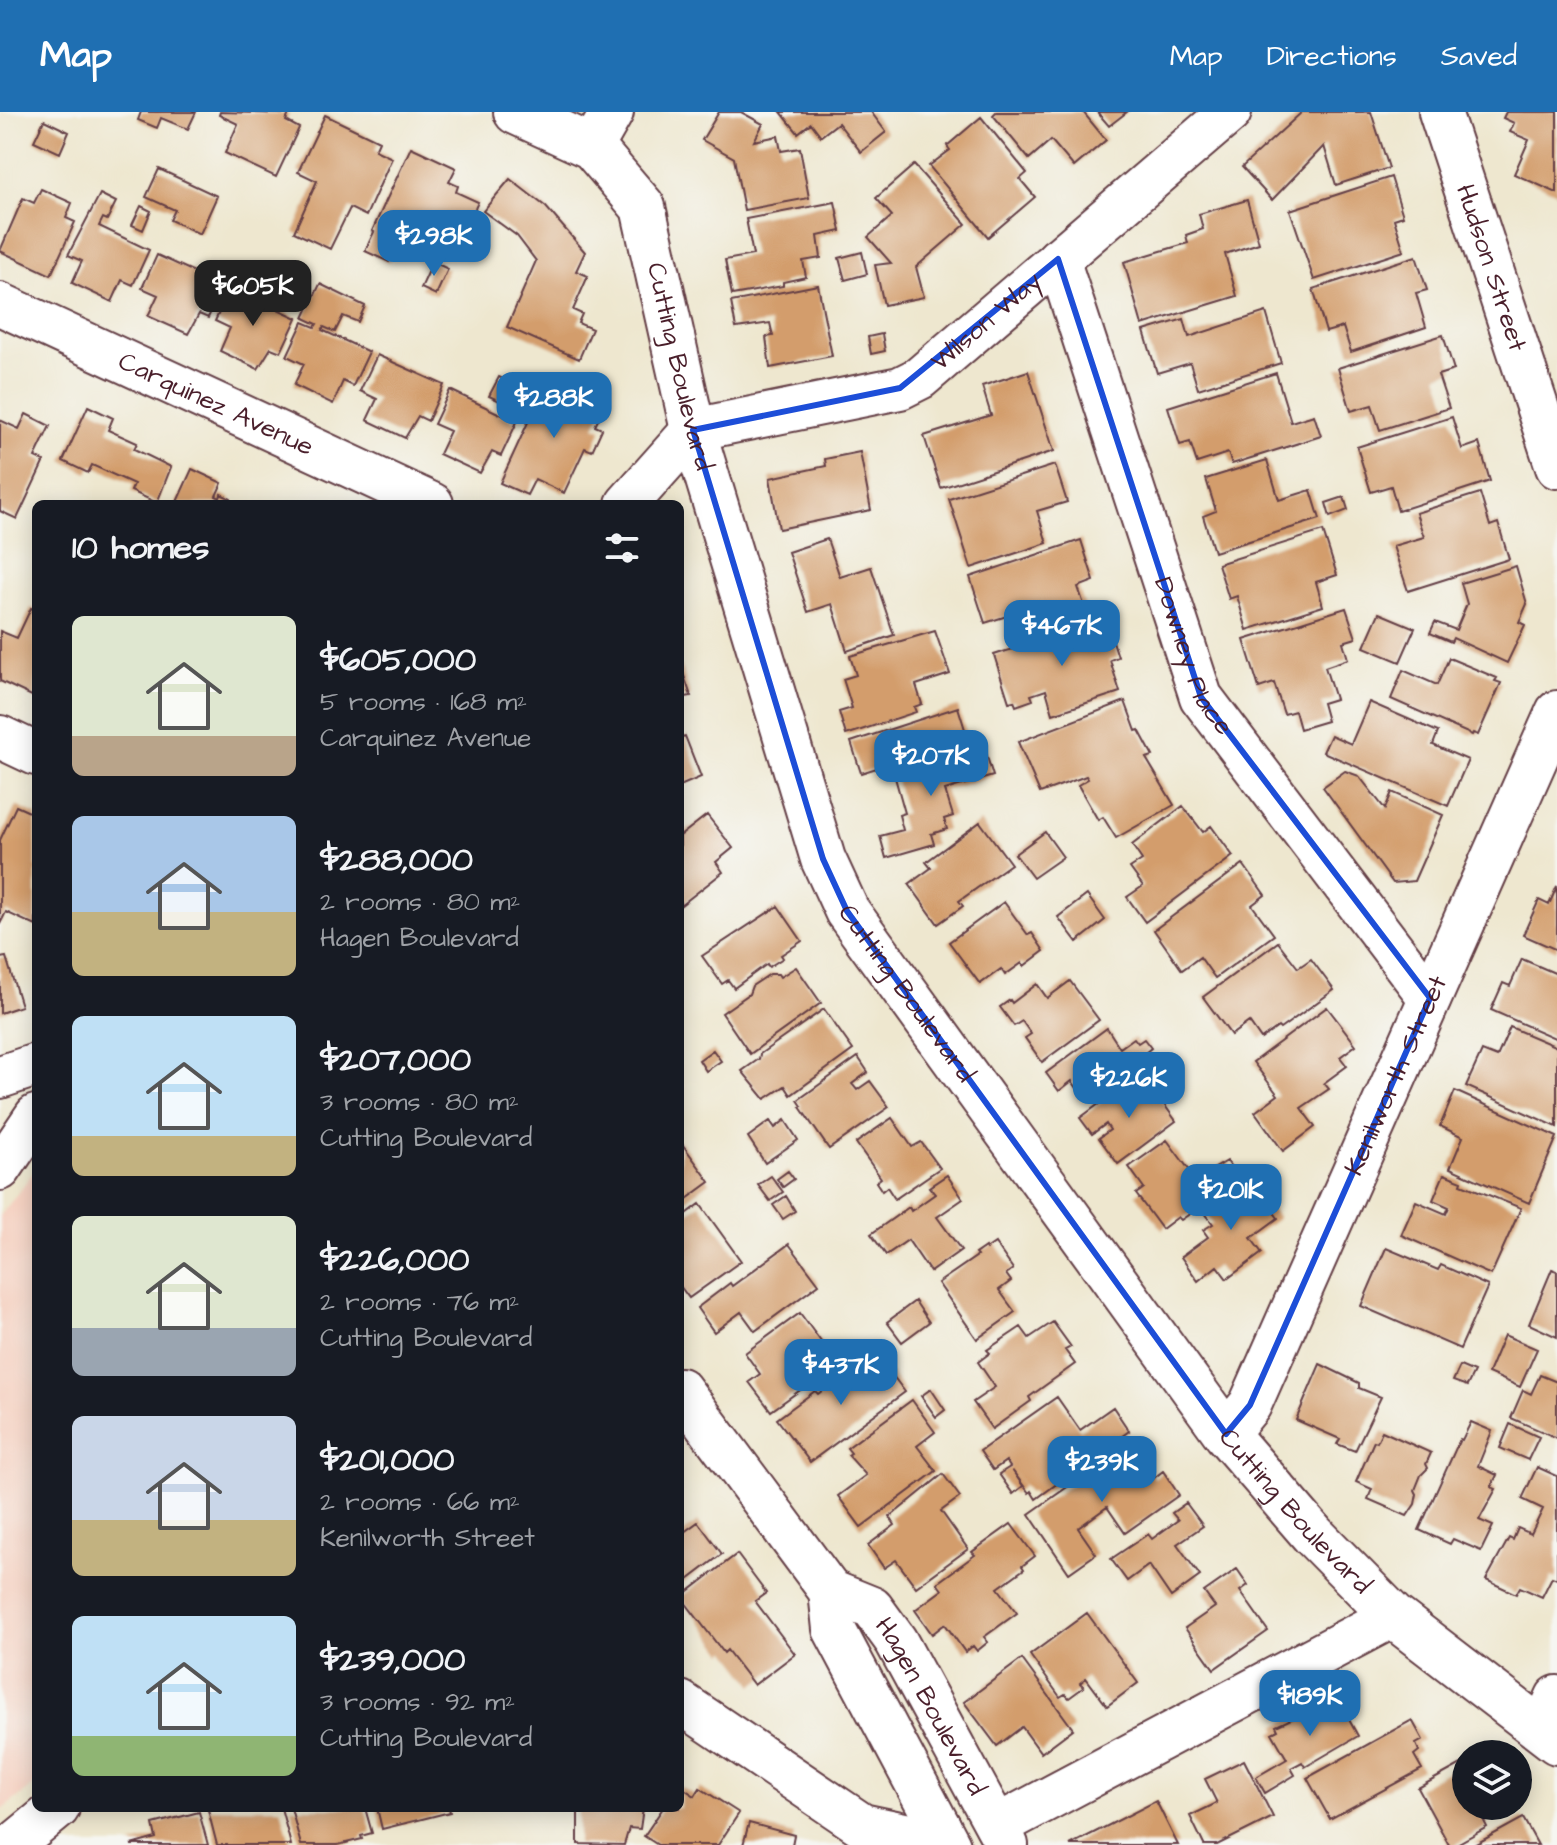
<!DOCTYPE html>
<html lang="en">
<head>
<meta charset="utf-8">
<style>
  body { margin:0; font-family:"Architects Daughter",sans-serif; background:#242831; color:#f1f3f6; height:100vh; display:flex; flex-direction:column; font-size:30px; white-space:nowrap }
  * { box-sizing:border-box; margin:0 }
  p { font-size:26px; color:#9ea1a6 }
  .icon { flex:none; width:44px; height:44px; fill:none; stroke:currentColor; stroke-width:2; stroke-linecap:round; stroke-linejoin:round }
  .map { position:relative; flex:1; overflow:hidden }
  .panel { position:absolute; left:32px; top:388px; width:652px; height:1312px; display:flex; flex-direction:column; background:#171b24; border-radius:12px; box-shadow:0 4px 20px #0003 }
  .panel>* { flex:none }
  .tools { position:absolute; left:1452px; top:1628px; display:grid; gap:16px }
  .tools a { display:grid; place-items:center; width:80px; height:80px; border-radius:50%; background:#171b24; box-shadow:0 4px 20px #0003; font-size:40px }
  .price { position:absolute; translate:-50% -68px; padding:0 18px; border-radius:16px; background:#1f6fb2; color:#fff; font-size:26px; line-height:52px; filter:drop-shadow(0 2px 4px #0008) }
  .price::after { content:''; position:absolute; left:50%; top:48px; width:24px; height:18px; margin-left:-12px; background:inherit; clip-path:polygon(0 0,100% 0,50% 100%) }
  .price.active { background:#222; color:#fff }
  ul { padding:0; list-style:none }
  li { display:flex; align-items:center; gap:24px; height:200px; padding:0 40px }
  li span { display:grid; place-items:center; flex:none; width:224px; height:160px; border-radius:12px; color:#555 }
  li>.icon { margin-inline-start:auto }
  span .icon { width:96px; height:96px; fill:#fffc; stroke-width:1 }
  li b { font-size:34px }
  h2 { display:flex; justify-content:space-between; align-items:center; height:96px; padding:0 40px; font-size:34px }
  header { display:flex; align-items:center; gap:48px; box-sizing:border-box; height:112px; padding:0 40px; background:#1f6fb2; color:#fff }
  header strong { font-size:38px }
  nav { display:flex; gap:44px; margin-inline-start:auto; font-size:28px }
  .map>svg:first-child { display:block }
  .built { fill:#f5d2c2 }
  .building { fill:#d39d6c }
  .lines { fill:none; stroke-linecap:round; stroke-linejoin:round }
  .minor-casing { stroke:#633d44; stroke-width:46 }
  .tertiary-casing { stroke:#633d44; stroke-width:48 }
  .minor { stroke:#fff; stroke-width:42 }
  .tertiary { stroke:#fff; stroke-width:44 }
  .marked { fill:none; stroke:#1d4ed8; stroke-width:6; stroke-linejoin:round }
  .labels { text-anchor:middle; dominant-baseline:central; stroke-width:7; stroke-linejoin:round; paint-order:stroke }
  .street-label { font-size:26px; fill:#4a1f2b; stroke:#f6f6f2 }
</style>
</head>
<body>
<header>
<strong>Map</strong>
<nav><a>Map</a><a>Directions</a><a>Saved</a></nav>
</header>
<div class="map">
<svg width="1557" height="1733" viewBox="0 0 1557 1733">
  <rect width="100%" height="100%" fill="#f6f6f2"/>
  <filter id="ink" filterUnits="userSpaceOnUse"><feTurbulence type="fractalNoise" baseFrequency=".0125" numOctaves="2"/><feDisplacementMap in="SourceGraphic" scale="16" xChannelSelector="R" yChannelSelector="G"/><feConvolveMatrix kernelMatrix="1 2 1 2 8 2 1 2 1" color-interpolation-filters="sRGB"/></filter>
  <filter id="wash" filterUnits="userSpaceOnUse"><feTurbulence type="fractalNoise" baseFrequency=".006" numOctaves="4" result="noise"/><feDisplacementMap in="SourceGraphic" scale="32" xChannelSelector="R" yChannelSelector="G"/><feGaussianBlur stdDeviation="1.8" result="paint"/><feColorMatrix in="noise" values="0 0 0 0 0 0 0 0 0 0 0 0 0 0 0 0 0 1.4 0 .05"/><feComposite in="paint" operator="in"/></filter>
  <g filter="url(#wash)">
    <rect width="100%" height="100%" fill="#eee7cf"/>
    <path class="built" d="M36,1057V1672L0,1699V1104Z"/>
    <g id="blocks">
      <path class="building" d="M141,0H196L188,17L161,6L157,16L138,8Z
        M220,0L289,2L286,9L299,16L276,65L225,41L238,12L219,3Z
        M719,0H741L763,12L754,29L778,24L781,39L800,36L809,86L744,98L734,46L702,28Z
        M781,0H871L886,20L861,40L838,11L821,24L811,11L798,21Z
        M996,0H1083L1106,28L1074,55L1051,28L1029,47L993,3Z
        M1097,0H1127L1109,14Z
        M1302,0H1371L1389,56L1336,73L1324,34L1272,88L1242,55Z
        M1506,0H1557V81L1514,62L1529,28L1510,20L1514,11L1503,6Z
        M325,3L379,29L375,38L392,46L366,104L350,96L330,137L294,120L317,69L298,60Z
        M981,5L1027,61L1020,67L1035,85L988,125L929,54L950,38L947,34Z
        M44,8L69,20L60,41L34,29Z
        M411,35L456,56L449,70L458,74L456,80L478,90L456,139L413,119L406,135L398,131L389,150L365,139L374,120L372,119Z
        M914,53L966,112L916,155L924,185L884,193L875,153L891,151L868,125L892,104L876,86Z
        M159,57L217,84L200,122L170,108L175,98L146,85Z
        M1391,65L1403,104L1394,107L1404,139L1314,168L1290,98Z
        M510,67L546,95L585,140L576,159L588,164L573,198L582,202L578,211L592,217L579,247L507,215L536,149L517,124L483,99Z
        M41,77L72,91L66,106L75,110L51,163L0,139L23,86L34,91Z
        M100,82L116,90L107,108L103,106L99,114L149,138L133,173L122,168L112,190L72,171L82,149L68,143Z
        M1247,88L1259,131L1225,142L1237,184L1142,213L1124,150L1188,131L1186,123L1203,117L1199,102Z
        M835,90L841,119L818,124L821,146L803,149L806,165L783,170V174L732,183L725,148L753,143L746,107Z
        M141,94L151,99L143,118L132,113Z
        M862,140L867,162L845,168L839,146Z
        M157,143L223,173L208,206L199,202L188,222L148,204L158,183L142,176Z
        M1416,144L1427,178L1416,181L1426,215L1351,240L1343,215L1326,220L1313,177Z
        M433,150L448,157L436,183L421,176Z
        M320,172L365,194L358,210L343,204L335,220L324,215L322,218L369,240L353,274L343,269L333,292L294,273L304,252L287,244L303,210L315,215L317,212L304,206Z
        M818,173L832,244L770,256L766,225L773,224L770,211L736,216L731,190Z
        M231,175L297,206L281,240L271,236L258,257L220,239L230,216L215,209Z
        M1266,200L1281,251L1198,277L1190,251L1157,261L1144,219L1184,207L1189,225Z
        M882,222L885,239L871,242L868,225Z
        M1443,223L1454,258L1438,263L1449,296L1380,318L1372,293L1351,299L1338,256Z
        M377,243L444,273L428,309L418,304L405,326L367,308L377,287L360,279Z
        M1028,259L1054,339L941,376L924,324L991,303L982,274Z
        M1276,261L1291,310L1314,303L1321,324L1232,352L1228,341L1197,351L1190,330L1180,333L1168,295Z
        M499,265L514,272L504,291L489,284Z
        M548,267L605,294L595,314L602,317L592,339L585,336L564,381L535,367L527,383L500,371Z
        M450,278L517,310L501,344L492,340L480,361L439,342L450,319L434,312Z
        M88,294L113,306L108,318L137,331L134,337L171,355L157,391L131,379L134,372L92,353L88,361L63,349Z
        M26,302L50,314L35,345L44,349L17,407L0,399V308L19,317Z
        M1452,305L1462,337L1479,331L1490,369L1398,399L1391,374L1371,380L1357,335Z
        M860,340L871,398L779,417L770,366L826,354L825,347Z
        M1267,348L1279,388L1311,378L1320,407L1214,440L1203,404L1216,399L1206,367Z
        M1055,353L1067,390L1037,399L1047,431L971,456L949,387Z
        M192,357L222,371L216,384L220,386L221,382L231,387L229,392H176Z
        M1480,381L1490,414L1498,411L1509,447L1408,479L1393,434L1424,425L1416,401Z
        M1344,385L1348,398L1330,405L1326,391Z
        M1323,419L1337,463L1316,470L1323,494L1247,518L1237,484L1229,487L1218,452Z
        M827,427L840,465L871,455L894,523L847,539L832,492L808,500L788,440Z
        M1081,428L1094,469L1078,475L1088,504L1018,527L1010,503L985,511L970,465Z
        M1516,454L1527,492L1519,510L1525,513L1507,551L1453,526L1451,530L1430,521L1435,510L1456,518L1467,492L1461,471Z
        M31,496L36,498V586L0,569V519L17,526Z
        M1346,496L1356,526L1343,530L1348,547L1325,555L1335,587L1322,591L1327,609L1300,617L1295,599L1284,602L1274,571L1259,576L1244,528Z
        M1379,501L1415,516L1400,550L1364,535Z
        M1106,507L1118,545L1110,548L1120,580L1053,602L1046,578L1031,583L1033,588L1016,594L1014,589L1009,590L994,543Z
        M935,519L950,562L916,573L922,592L914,595L916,600L846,623L839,600L852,596L843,567L856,563L850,544Z
        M1449,546L1497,566L1495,569L1501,571L1478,623L1473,621L1472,623L1391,587L1403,558L1437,573Z
        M680,552L691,584L680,586Z
        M1125,589L1136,619L1139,618L1153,644L1146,646L1174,693L1116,726L1103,705L1098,708L1078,673L1088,667L1086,664L1040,681L1018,630Z
        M1369,590L1438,620L1433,633L1468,648L1448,694L1323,640L1331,623L1351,632Z
        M958,595L968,627L861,661L851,630Z
        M685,624L701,665L680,674V626Z
        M984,635L993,664L945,678L953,704L944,707L947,717L931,722L934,732L886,746L880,724L903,718L899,703L905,701L894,662Z
        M1345,659L1359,664L1385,697L1392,680L1443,703L1414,769L1393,771L1323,675Z
        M16,694L36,703V814L6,800L0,812V728Z
        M1183,694L1203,720L1211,714L1233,744L1145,810L1127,785L1143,774L1130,756L1142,748L1132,733Z
        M707,703L733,736L716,750L723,760L680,794V724Z
        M980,710L1011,752L959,789L963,794L938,812L909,772L931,756L926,750Z
        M1045,720L1063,745L1033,766L1015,742Z
        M1243,752L1265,783L1252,793L1274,823L1215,866L1200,845L1182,858L1154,818Z
        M1557,774V838L1523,823L1539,788L1549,793Z
        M1087,783L1105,808L1077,830L1058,805Z
        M1004,790L1028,823L1032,821L1044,839L1024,854L1022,851L1005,863L1001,857L980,872L949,830Z
        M778,794L802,829L781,843L783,846L769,855L767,852L734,876L728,868L722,872L702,844Z
        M1278,830L1298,856L1311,847L1334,878L1280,917L1278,915L1261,927L1249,910L1231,923L1203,885Z
        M6,845L21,894L0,901V846Z
        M1522,847L1557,862V927L1491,898L1503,871L1510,874Z
        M796,855L821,891L750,942L722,901L749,882L752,874L770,862H778L780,865Z
        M1070,869L1099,908L1042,950L1025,926L1031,922L1022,909L1014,914L1000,895L1010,888L1012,891L1037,872L1047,886Z
        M1327,895L1356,933L1340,945L1347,954L1324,971L1329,977L1301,996L1315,1015L1283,1039L1255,1000L1278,983L1253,950Z
        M824,897L853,938L791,983L785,974L765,987L742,959L759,947L760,942Z
        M1510,915L1557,935V1015L1466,974L1482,939L1497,945Z
        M1107,916L1120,936L1134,926L1138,931L1144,927L1151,936L1145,941L1151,949L1095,991L1082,972L1077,976L1072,969L1059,979L1046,961Z
        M713,938L721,949L706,959L699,948Z
        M858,945L868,960L852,972L857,978L870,969L889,995L829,1037L800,995L802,994L798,988Z
        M1145,966L1176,1009L1118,1052L1099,1026L1110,1018L1106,1012L1092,1022L1080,1006L1122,975L1125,980Z
        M1455,979L1557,1025L1529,1091L1450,1056L1463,1025L1440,1014Z
        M892,1006L912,1035L921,1030L940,1056L895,1087L887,1075L882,1079L876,1070L881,1066L856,1031Z
        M785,1008L798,1028L765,1051L748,1025L770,1009L775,1016Z
        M1167,1028L1196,1067L1227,1049L1235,1061L1219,1073L1222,1077L1188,1097L1191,1101L1181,1108L1178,1105L1162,1117L1136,1082L1144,1076L1129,1055Z
        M680,1029L710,1070L680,1092Z
        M788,1059L794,1067L783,1075L777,1067Z
        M1444,1062L1462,1069L1461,1072L1521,1096L1491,1163L1401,1123L1416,1089L1446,1102L1449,1095L1433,1088Z
        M947,1063L963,1087L937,1105L961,1138L930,1160L908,1128L886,1143L871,1122L909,1095L911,1099L935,1082L929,1075Z
        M771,1064L783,1080L770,1089L758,1073Z
        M1248,1065L1278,1106L1251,1126L1262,1141L1227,1167L1217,1154L1198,1169L1181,1145L1208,1125L1203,1118L1213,1112L1205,1101L1220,1090L1217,1087Z
        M786,1084L795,1099L783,1107L773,1093Z
        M700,1092L741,1149L689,1186L680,1174V1107Z
        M995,1131L1013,1157L1006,1162L1011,1169L999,1178L1015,1200L977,1227L938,1171L977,1144L975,1142L985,1135L986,1137Z
        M789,1132L819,1172L755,1219L741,1200L714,1220L697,1196L730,1171L732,1174Z
        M1386,1136L1438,1158L1441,1153L1488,1174L1460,1237L1361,1194Z
        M1552,1157L1557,1159V1225L1529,1212Z
        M915,1189L929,1210L902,1230L887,1210Z
        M800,1201L827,1238L800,1258L810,1271L771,1299L749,1270L760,1262L745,1241Z
        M1053,1210L1071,1235L1065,1238L1075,1252L1029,1285L1031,1289L992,1317L973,1290L995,1275L978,1250L990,1241L987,1238L1021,1215L1029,1226Z
        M1504,1223L1537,1237L1520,1275L1488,1261Z
        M875,1240L905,1280L810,1350L777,1307L815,1279L818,1282Z
        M1320,1252L1359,1271V1276L1381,1285L1355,1339L1337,1332L1340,1327L1296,1308Z
        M1460,1254L1474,1260L1467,1274L1453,1269Z
        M1540,1263L1557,1270V1326L1511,1306L1523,1278L1531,1282Z
        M931,1277L945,1298L936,1305L921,1284Z
        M1057,1285L1080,1318L1113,1295L1129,1319L1036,1387L1031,1379L1029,1381L1012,1358L1023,1374L1013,1382L999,1362L1010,1355L1006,1349L993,1358L980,1339Z
        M912,1288L935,1320L917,1334L936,1359L861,1415L838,1384L866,1363L848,1343L851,1341L847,1336Z
        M1471,1310L1492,1319L1478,1354L1497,1363L1491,1375L1496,1377L1479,1408L1493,1414L1481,1439L1453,1427L1450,1432L1419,1418L1460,1327L1462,1328Z
        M1510,1312L1539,1325L1528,1348L1500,1336Z
        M1382,1319L1431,1341L1426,1352L1428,1356L1421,1363L1415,1378L1417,1382L1415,1392L1407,1404L1368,1387L1372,1377L1356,1370L1374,1329L1377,1330Z
        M1130,1331L1154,1366L1163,1359L1179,1383L1125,1421L1107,1395L1078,1416L1096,1442L1069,1461L1029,1402Z
        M1537,1355L1557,1364V1467L1552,1465L1542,1485L1520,1475L1516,1482L1486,1468L1509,1426L1513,1428L1518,1416L1531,1422L1543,1397L1522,1387Z
        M943,1362L960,1385L941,1399L968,1437L916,1475L896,1448L884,1456L868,1433L895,1413L890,1405Z
        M1186,1391L1203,1414L1177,1432L1200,1464L1171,1485L1149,1453L1127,1469L1111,1447L1148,1422L1152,1427L1178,1408L1172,1401Z
        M698,1410L722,1442L680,1474V1423Z
        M1011,1412L1035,1444L1022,1454L1024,1457L998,1476L1017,1501L984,1525L988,1530L977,1539L973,1534L965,1540L945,1512L932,1522L915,1498L942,1478L937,1471L975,1443L972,1440Z
        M737,1442L766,1481L755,1489L795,1542L754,1573L727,1538L724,1541L681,1485Z
        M1237,1457L1248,1473L1240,1479L1268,1519L1214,1557L1185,1516L1215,1495L1204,1480Z
        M1087,1501L1138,1571L1107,1594L1086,1566L1080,1571L1084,1575L1069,1586L1065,1582L1060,1585L1030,1543Z
        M1022,1547L1073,1617L1041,1641L1022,1615L997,1634L964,1590Z
        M1341,1580L1354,1602L1348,1606L1358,1624L1305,1655L1302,1650L1291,1656L1295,1663L1265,1681L1256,1665L1287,1647L1272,1621L1278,1618L1276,1614L1296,1605L1308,1596L1306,1594L1318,1587L1320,1592Z
        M1412,1608L1423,1628L1416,1632L1419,1639L1414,1643L1422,1657L1330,1707L1307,1666Z
        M1244,1648L1273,1705L1217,1733H1204L1190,1704L1217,1691L1205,1667Z
        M1465,1650L1466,1694H1476L1487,1715L1455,1733H1449L1418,1676Z
        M680,1674L695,1684L700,1676L739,1701L718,1733H658L644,1724L663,1696H680Z
        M1156,1689L1178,1733H1070Z
        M215,1696H281L291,1733H217L208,1698Z
        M291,1696H365L372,1721L361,1724L362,1727L338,1733H301Z
        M377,1696H449L450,1700L382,1717Z
        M578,1696H643L640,1717L629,1716L624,1733L578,1732Z
        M199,1700L208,1733H131L156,1726L153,1712Z
        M1523,1706L1538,1733H1474Z
        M749,1711L794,1723L792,1733H743Z"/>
    </g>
  </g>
  <g filter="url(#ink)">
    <use href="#blocks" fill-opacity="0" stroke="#633d44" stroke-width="2"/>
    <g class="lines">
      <g class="minor-casing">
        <g id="minor">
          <path id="s1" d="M1440,0L1557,355"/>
          <path d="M592,35L612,0"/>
          <path id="s2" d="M1058,147L1201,585L1430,886"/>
          <path id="s3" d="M0,192L432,392"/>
          <path id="s4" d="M627,392L693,318L900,276L920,266L1230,0"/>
          <path d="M0,625L36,642"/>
          <path d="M0,965L36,953"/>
          <path d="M0,1057L36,1004"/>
          <path d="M680,1277L830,1479L834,1517L949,1733"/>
          <path id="s5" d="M1226,1322L1250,1293L1557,600"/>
          <path id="s6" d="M830,1479L872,1496L896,1529L1007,1733"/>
          <path d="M680,1590L862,1713L914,1724L940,1716"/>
          <path d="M1542,1618L1557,1585"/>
          <path d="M997,1714L1393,1504"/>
          <path d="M13,1733L58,1696"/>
        </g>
      </g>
      <g class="tertiary-casing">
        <g id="tertiary">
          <path id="s7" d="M516,0L592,35L643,95L693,318L823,747L847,799L1226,1322L1313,1423L1393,1504L1557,1630"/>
        </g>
      </g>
      <use href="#minor" class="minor"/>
      <use href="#tertiary" class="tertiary"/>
    </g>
  </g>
  <path class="marked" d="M1058,147L1201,585L1430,886L1250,1293L1226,1322L847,799L823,747L693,318L900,276Z"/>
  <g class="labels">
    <g class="street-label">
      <text stroke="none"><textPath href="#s1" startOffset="164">Hudson Street</textPath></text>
      <text stroke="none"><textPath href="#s4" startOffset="420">Wilson Way</textPath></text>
      <text stroke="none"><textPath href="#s7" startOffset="326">Cutting Boulevard</textPath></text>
      <text stroke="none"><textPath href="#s3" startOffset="238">Carquinez Avenue</textPath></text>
      <text stroke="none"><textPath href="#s2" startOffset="420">Downey Place</textPath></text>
      <text stroke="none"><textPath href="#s7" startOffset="998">Cutting Boulevard</textPath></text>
      <text stroke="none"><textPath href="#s5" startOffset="398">Kenilworth Street</textPath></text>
      <text stroke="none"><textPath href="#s7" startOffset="1646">Cutting Boulevard</textPath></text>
      <text stroke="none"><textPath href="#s6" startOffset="160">Hagen Boulevard</textPath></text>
    </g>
  </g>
</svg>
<div class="tools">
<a><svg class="icon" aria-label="layers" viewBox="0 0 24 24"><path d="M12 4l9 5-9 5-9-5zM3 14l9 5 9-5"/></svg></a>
</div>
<b class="price" style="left:434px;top:166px">$298K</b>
<b class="price active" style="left:253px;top:216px">$605K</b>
<b class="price" style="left:554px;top:328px">$288K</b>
<b class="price" style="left:1062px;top:556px">$467K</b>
<b class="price" style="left:931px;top:686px">$207K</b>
<b class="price" style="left:1129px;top:1008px">$226K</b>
<b class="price" style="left:1231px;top:1120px">$201K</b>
<b class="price" style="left:841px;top:1295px">$437K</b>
<b class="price" style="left:1102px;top:1392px">$239K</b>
<b class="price" style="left:1310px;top:1626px">$189K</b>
<section class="panel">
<h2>10 homes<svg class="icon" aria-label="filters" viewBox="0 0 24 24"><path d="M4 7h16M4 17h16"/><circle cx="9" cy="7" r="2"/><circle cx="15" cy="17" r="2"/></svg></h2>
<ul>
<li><span style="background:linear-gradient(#dfe7d0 75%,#b9a48a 0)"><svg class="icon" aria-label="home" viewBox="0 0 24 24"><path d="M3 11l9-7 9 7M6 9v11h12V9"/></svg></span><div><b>$605,000</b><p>5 rooms · 168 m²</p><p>Carquinez Avenue</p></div></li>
<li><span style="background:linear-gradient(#a9c7e8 60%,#c2b280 0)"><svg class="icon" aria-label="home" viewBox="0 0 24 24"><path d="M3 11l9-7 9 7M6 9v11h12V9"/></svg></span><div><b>$288,000</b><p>2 rooms · 80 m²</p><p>Hagen Boulevard</p></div></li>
<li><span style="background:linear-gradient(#bfe0f5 75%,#c2b280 0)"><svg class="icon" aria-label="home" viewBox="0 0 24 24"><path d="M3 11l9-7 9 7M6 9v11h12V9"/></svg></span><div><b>$207,000</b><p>3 rooms · 80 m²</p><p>Cutting Boulevard</p></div></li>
<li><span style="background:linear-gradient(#dfe7d0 70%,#9aa5b1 0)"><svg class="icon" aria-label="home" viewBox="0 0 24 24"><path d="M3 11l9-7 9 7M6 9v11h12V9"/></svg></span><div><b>$226,000</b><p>2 rooms · 76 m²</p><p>Cutting Boulevard</p></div></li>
<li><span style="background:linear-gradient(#c9d6e8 65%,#c2b280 0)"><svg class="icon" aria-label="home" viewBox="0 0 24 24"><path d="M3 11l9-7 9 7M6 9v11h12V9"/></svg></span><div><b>$201,000</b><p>2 rooms · 66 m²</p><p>Kenilworth Street</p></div></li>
<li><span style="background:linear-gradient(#bfe0f5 75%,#8fb573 0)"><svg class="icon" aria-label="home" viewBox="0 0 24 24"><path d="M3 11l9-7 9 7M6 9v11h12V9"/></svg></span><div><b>$239,000</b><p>3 rooms · 92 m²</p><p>Cutting Boulevard</p></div></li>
</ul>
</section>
</div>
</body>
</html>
